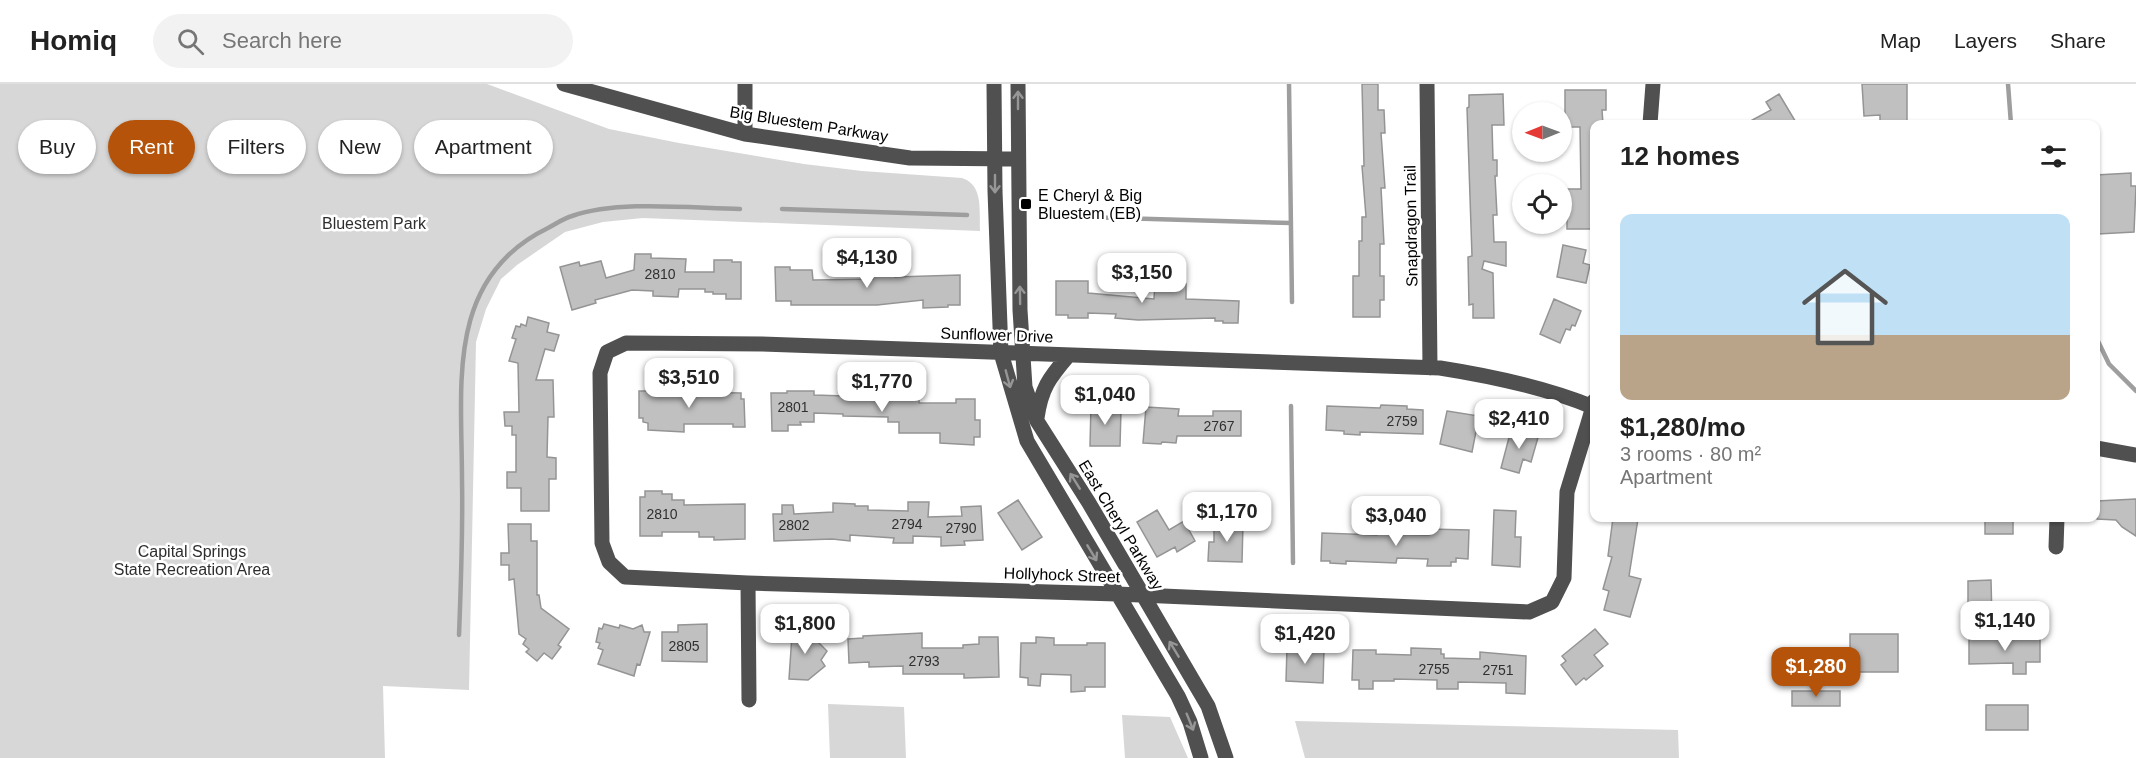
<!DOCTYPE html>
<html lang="en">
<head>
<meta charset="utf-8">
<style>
  body { margin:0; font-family:Helvetica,sans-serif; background:#f2f2f2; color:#222; height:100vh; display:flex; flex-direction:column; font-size:22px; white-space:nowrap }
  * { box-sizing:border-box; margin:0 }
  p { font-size:20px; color:#767676 }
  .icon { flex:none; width:33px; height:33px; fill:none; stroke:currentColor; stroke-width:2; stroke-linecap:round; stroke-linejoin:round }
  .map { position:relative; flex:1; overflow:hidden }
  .sheet { position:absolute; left:1590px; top:36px; width:510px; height:402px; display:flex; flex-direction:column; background:#fff; border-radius:12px; box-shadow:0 2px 4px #0004 }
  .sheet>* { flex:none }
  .top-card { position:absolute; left:18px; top:36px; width:570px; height:54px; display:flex; gap:12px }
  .needle { width:39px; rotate:269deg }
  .tools { position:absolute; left:1512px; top:18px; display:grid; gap:12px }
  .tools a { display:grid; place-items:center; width:60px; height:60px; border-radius:50%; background:#fff; box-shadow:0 2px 4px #0004; font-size:30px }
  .price { position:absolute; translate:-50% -51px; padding:0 14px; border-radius:12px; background:#fff; color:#222; font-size:20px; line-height:39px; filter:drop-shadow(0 2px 3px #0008) }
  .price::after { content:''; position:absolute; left:50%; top:36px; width:18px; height:14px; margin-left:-9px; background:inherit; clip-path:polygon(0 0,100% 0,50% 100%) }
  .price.current { background:#b45309; color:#fff }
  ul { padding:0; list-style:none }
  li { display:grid; align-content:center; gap:12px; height:318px; padding:0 30px }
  li span { display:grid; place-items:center; height:186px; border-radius:12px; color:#555 }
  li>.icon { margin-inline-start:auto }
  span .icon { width:108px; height:108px; fill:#fffc; stroke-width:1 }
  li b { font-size:26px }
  h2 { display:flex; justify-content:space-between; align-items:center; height:72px; padding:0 30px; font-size:26px }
  .tag { padding:0 21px; border-radius:27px; background:#fff; box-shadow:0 2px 4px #0004; font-size:21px; line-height:54px }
  .tag.current { background:#b45309; color:#fff }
  header { display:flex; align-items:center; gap:36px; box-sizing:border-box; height:84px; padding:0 30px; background:#fff; border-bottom:2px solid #e0e0e0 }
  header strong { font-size:28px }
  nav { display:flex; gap:33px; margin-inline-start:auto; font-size:21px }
  .search { width:420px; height:54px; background:#f2f2f2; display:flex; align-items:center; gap:15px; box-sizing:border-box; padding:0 21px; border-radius:33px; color:#767676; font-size:22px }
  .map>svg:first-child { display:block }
  .green { fill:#d7d7d7 }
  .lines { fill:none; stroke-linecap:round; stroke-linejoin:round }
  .stream { stroke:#9e9e9e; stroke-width:4.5 }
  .building { fill:#c0c0c0; stroke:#949494; stroke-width:1.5 }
  .minor { stroke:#505050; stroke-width:15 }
  .oneway { stroke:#969696 }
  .poi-dot { fill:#000; stroke:#fff; stroke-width:2 }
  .labels { text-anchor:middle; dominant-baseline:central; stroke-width:5; stroke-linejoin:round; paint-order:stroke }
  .number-label { font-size:14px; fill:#303030 }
  .street-label { font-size:16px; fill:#000; stroke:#fff }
  .poi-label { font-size:16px; fill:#000; stroke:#fff; text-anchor:start }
  .park-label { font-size:16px; fill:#2e2e2e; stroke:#fff }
</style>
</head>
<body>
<header>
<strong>Homiq</strong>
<div class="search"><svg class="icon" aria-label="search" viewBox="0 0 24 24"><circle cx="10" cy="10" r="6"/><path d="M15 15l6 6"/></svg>Search here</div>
<nav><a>Map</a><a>Layers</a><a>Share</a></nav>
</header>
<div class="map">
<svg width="2136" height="674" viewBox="0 0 2136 674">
  <rect width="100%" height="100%" fill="#fff"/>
  <path class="green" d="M0,0H487L609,45L679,59L804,80L862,87L962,94C984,101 979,128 980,147L643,134L603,138L565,148L517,181L501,195L486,225L476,258L469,606L383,602L385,674H0Z
    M828,620L904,623L906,674H830Z
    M1122,631L1170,633L1188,674H1125Z
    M1295,637L1678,646L1679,674H1305Z"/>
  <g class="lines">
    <path class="stream" d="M1289,0L1292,218
      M2008,0L2011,40
      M782,125L967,131
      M1049,132L1291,139
      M2096,253L2109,280L2136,307
      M1291,322L1293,479
      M459,551C461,499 463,448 462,396C462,300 445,194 548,144C556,140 564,134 572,132C619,116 689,124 740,125"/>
  </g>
  <path class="building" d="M1362,0H1378V26H1384L1385,49H1381L1385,104H1381L1384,160H1380V192H1384V216H1380V233H1353V192H1359V157H1362V133H1366L1362,82H1364Z
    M1862,0H1907V37H1880V31L1864,32Z
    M1565,6H1606V26H1602L1603,40H1594V93H1592V122H1594V145H1567V105H1581L1580,43H1565Z
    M1503,10L1504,41H1492L1493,76H1497V92H1495L1497,131H1493L1494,158H1506V182L1484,177L1482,185L1493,189L1494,234H1473V220L1469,221L1468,173L1472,172L1467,24L1469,23V11Z
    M1779,10L1797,40H1745L1771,26L1766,18Z
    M2131,89V102H2136L2134,148L2098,150L2096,91Z
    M1563,161L1586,166L1583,179L1590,181L1586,199L1557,193Z
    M635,170H651V174L686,175L685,188H714V176H732V178H741V215H726V210H713V208H705V205H679L678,213L653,212V207L632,206L595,216L596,219L572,226L560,183L579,178L580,182L601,177L606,194L634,186Z
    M775,183H790V186H812L813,196L873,195L872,191H877V185L894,184L895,193L960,191V221H948V223L923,224V216L877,221H791V217H776Z
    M1056,197H1088V209L1154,215L1155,198L1186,200V215L1239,217L1238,239H1223V237H1215V234L1138,236L1115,234L1116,230L1088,229V234H1068V231H1056Z
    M1554,215L1581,227L1575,242L1572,241L1570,246L1566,245L1560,259L1540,250Z
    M528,233L549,239L547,248L559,251L554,267L545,265L536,296H553L554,333H548L547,373L556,374V395H549V427H521V404H507V388H516V351H512V342H505L504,328H519L518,279L509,277L516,255L512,254L516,242L520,243L521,240L526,242Z
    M655,303H673V306L684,307V308L741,309V315H744L745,343H733V340H684V348L648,346V339L643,338V334H639V307H655Z
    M787,307H814V311L845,312V310H908V315H919V319H956V315H975V336H980V353H974V361L940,359V349H899V338H888V333L843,332V330L814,329V338H800L801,341H788V347H772L771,309H787Z
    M1091,321H1107V325L1121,326L1120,362H1090Z
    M1381,321L1407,322V325L1423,326V350L1360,348V351L1344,350V347L1326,346L1327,322L1380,324Z
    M1146,323L1179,325L1178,332H1213V327H1241V352H1177L1176,359L1162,358L1161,360L1143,359Z
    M1447,327L1479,332L1472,368L1440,360Z
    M1525,345L1539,350L1531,378L1523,375L1519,389L1501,384L1511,346L1524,349Z
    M645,407H662V410H672V416H684V421L745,420V455L714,456V453H699V448H662V452H640V413H645Z
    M2136,415V452L2122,443L2116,436L2097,435V417Z
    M1018,416L1042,453L1022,466L998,429Z
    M908,418H929L928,433L962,432L961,423L981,422L983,456L964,457L965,461L941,462V453L913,452V459H893L894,454L850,451V457L832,455L774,457L773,430H782V421H793L794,430L833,428V419L855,420V422H868V426L908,427Z
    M1157,426L1169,446L1184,437L1195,457L1177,468L1175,463L1157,473L1137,438Z
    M1494,426L1516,427L1515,453H1521L1520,483L1492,481Z
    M1613,434L1638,435L1629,492L1641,495L1630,533L1604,526L1609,507L1603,505L1612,473L1608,472Z
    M1985,434H2013V450H1985Z
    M1214,439L1243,440L1242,478L1208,477L1209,458H1214Z
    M508,440H531V457H537V511H539L541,524L569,545L558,561L561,563L552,575L544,569L537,577L526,568L529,565L523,560L526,555L519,550L514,495L509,496V481H501V469H509Z
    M1377,440H1390L1389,450L1429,451V445L1469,446L1468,475L1456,474V478H1451V482H1427L1428,475L1397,474L1396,479L1346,477V480L1330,479V477H1321L1322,449L1377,451Z
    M1991,496L1992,535L1968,537V497Z
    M604,540L619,544L620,541L633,545L642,541L644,548H650L640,581L637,580L634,592L598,580L603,566L598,564L600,559L596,558L599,544L602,545Z
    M707,540V578L662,577V548H678V541Z
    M795,544L813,545V553L827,567L821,576L825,582L808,596L789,595L792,551H794Z
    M1595,545L1608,560L1594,571L1603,582L1586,596L1584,594L1576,601L1561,581L1566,577L1562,572Z
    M922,549V564H963V561L979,560V553H998L999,593L964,594V590H903V582L869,583V578L849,579L848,555L863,554V552Z
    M1850,550H1898V588H1850Z
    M1036,553L1054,554V561H1087V559H1105V603H1085V607L1071,608V591L1041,590L1040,602L1028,601V594L1020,593L1021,559H1036Z
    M2040,554V578H2026V590H2013V579L1969,580V555Z
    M1287,563L1324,565L1323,599L1286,597Z
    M1411,564L1441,565V570H1444V574L1480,575V568L1526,572L1525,610L1506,609V599L1458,598V605H1437V596L1394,595V597H1373V605H1359V596H1352L1353,566H1376V570L1411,571Z
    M1792,607H1840V622H1792Z
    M1986,621H2028V646H1986Z"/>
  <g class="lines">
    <path class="minor" d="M564,0L745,50L910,74L1018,75
      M745,0V50
      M994,0L995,107L1001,269L1027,357L1178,612L1190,638L1201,674
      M1018,0L1020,226L1025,303L1037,337L1089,419L1208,622L1226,674
      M1427,0L1430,284
      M1650,40L1653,0
      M1594,317C1592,327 1589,336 1586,346L1567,408L1564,494L1552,518L1529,528L1117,510L748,499L625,493L609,478L602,459L600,289L607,268L626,259L762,260L1440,284C1491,292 1544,303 1593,323L1594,324
      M1037,334C1041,305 1049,294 1068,272
      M2096,364L2136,371
      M2056,463L2057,434
      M748,499L749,616"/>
  </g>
  <defs><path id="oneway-shaft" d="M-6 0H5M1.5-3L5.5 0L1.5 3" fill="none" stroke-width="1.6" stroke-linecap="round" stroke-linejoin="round" transform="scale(1.5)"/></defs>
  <g class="oneway">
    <use href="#oneway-shaft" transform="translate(1018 16) rotate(-90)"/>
    <use href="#oneway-shaft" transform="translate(995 100) rotate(90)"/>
    <use href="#oneway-shaft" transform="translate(1020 211) rotate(-91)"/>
    <use href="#oneway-shaft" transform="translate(1008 295) rotate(75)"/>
    <use href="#oneway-shaft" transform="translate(1075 397) rotate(-122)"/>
    <use href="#oneway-shaft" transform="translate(1092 469) rotate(59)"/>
    <use href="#oneway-shaft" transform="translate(1174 565) rotate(-121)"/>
    <use href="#oneway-shaft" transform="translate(1190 638) rotate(68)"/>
  </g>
  <rect class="poi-dot" x="1020" y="114" width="12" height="12" rx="3"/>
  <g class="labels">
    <g class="number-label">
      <text x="660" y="190">2810</text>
      <text x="793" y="323">2801</text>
      <text x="1402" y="337">2759</text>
      <text x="1219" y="342">2767</text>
      <text x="662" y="430">2810</text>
      <text x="907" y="440">2794</text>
      <text x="794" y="441">2802</text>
      <text x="961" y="444">2790</text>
      <text x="684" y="562">2805</text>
      <text x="924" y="577">2793</text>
      <text x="1434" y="585">2755</text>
      <text x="1498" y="586">2751</text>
    </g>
    <g class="street-label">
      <text transform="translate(809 40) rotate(9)">Big Bluestem Parkway</text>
      <text transform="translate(1411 142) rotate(-91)">Snapdragon Trail</text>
      <text transform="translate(997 251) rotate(2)">Sunflower Drive</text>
      <text transform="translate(1121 441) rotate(59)">East Cheryl Parkway</text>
      <text transform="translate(1062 491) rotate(2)">Hollyhock Street</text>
    </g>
    <g class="poi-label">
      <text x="1038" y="111">E Cheryl &amp; Big<tspan x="1038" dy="18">Bluestem (EB)</tspan></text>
    </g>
    <g class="park-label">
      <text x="374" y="139">Bluestem Park</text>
      <text x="192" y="467">Capital Springs<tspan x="192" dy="18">State Recreation Area</tspan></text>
    </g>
  </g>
</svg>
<div class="tools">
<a><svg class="needle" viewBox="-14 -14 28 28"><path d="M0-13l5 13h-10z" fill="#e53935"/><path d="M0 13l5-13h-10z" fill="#767676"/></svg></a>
<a><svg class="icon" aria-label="locate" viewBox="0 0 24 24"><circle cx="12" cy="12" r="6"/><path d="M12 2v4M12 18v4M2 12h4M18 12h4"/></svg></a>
</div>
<b class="price" style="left:867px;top:205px">$4,130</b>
<b class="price" style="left:1142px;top:220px">$3,150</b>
<b class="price" style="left:689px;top:325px">$3,510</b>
<b class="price" style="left:882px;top:329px">$1,770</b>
<b class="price" style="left:1105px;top:342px">$1,040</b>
<b class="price" style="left:1519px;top:366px">$2,410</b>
<b class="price" style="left:1227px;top:459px">$1,170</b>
<b class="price" style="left:1396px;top:463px">$3,040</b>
<b class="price" style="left:2005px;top:568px">$1,140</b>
<b class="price" style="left:805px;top:571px">$1,800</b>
<b class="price" style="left:1305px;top:581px">$1,420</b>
<b class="price current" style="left:1816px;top:614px">$1,280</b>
<div class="top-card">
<a class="tag">Buy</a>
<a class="tag current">Rent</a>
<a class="tag">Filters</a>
<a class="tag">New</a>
<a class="tag">Apartment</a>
</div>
<section class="sheet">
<h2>12 homes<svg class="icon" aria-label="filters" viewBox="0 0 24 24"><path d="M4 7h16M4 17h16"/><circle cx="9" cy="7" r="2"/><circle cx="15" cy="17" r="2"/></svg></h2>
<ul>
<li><span style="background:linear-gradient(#bfe0f5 65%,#b9a48a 0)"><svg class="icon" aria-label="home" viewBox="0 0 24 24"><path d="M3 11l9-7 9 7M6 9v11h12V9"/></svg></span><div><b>$1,280/mo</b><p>3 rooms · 80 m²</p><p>Apartment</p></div></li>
</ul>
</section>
</div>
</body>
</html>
